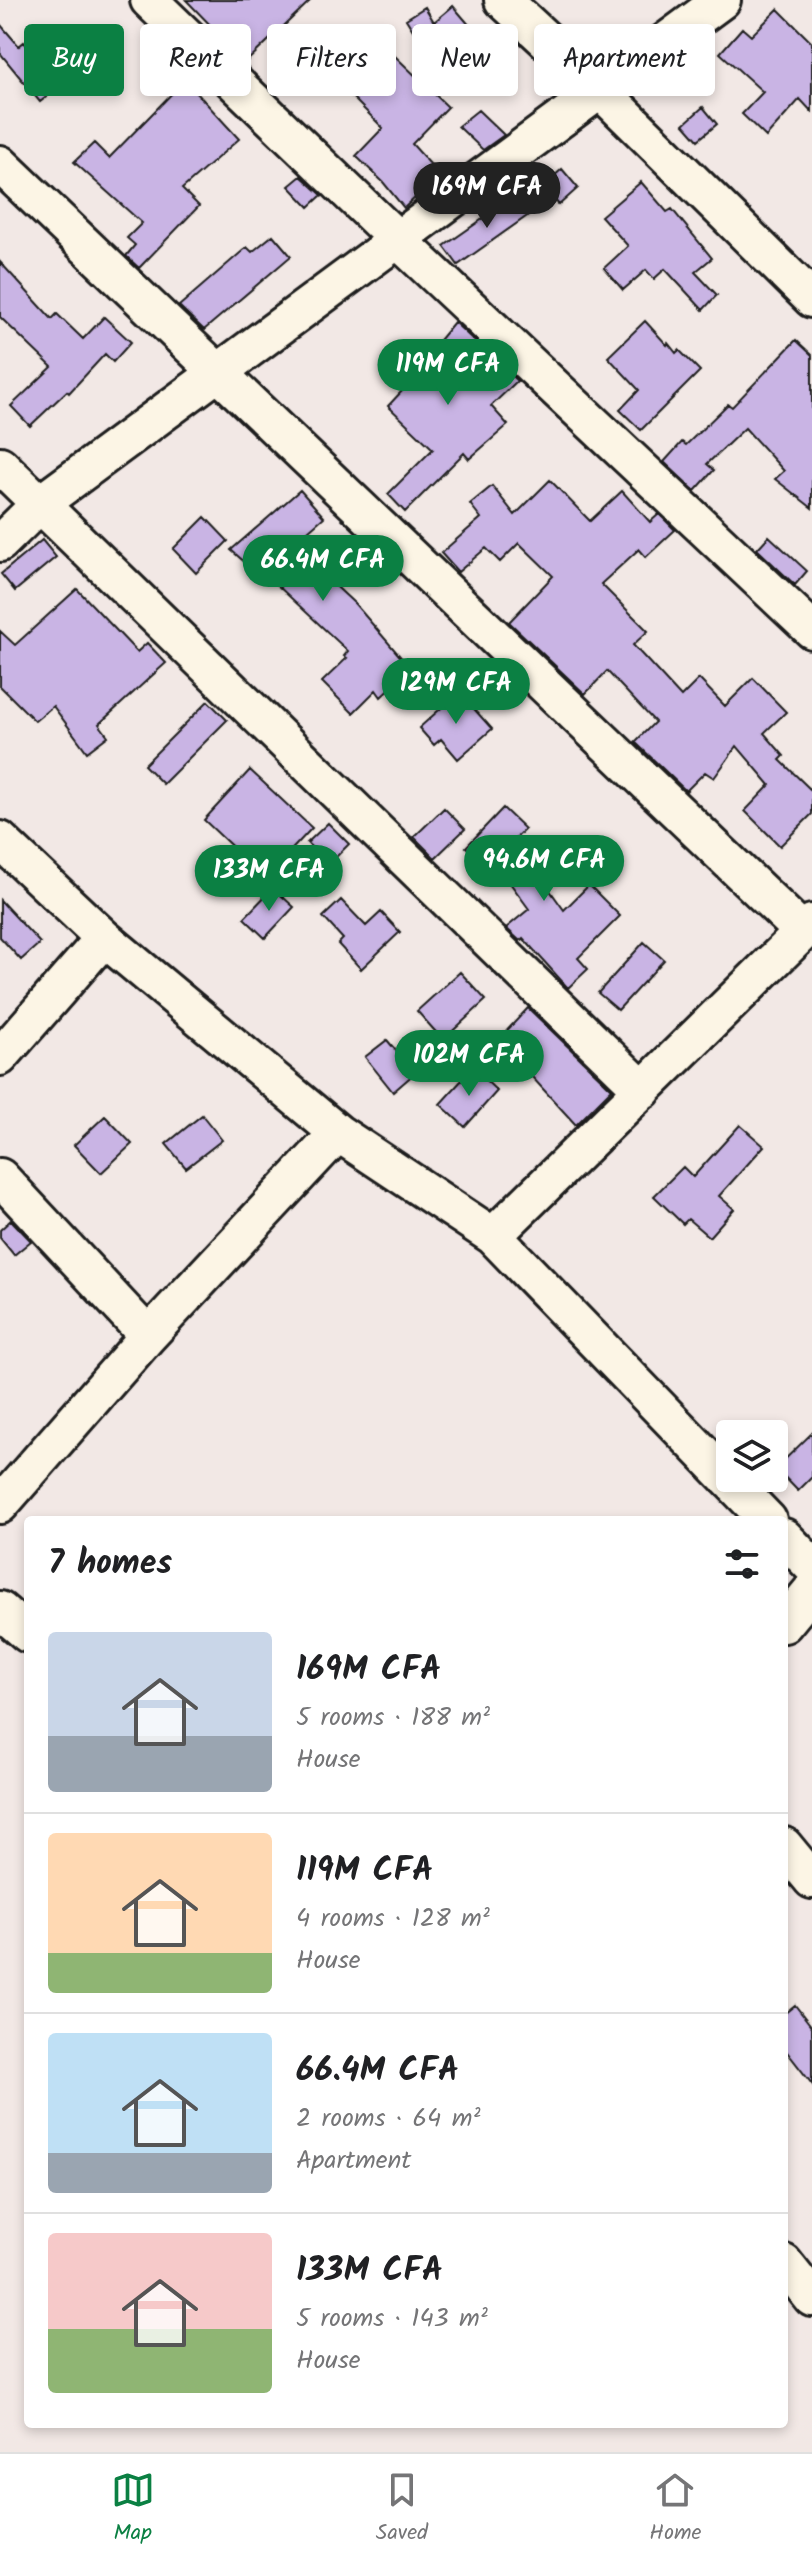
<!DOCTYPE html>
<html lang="en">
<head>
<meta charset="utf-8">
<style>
  body { margin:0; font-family:Kalam,sans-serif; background:#f6f6f6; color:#202124; height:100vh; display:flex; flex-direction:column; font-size:30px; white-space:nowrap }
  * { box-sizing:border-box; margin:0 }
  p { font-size:26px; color:#757577 }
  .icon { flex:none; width:44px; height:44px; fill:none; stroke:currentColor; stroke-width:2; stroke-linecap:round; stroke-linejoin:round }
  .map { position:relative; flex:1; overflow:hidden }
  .drawer { position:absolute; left:24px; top:1516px; width:764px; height:912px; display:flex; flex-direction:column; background:#fff; border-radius:8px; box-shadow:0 4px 12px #0003 }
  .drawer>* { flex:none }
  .guide { position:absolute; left:24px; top:24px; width:764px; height:72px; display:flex; gap:16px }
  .fabs { position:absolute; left:716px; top:1420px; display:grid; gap:16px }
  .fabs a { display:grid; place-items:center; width:72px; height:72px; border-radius:8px; background:#fff; box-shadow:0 4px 12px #0003; font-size:40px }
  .price { position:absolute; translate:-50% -68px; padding:0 18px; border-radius:28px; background:#0b8043; color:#fff; font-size:26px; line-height:52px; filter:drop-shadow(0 2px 4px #0008) }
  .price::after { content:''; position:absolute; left:50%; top:48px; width:24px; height:18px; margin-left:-12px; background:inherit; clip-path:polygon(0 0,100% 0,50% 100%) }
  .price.active { background:#222; color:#fff }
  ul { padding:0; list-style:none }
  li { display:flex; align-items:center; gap:24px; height:200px; padding:0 24px }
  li+li { border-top:2px solid #e0e0e0 }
  li span { display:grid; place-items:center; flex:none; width:224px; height:160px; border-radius:8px; color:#555 }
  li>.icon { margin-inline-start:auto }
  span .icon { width:96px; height:96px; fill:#fffc; stroke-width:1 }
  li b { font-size:34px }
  h2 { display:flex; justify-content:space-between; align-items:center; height:96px; padding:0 24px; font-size:34px }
  .tag { padding:0 28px; border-radius:8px; background:#fff; box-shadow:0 4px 12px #0003; font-size:28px; line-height:72px }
  .tag.active { background:#0b8043; color:#fff }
  .tab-bar { display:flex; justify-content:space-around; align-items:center; height:112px; border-top:2px solid #e0e0e0; background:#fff; font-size:22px; color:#757577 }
  .tab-bar a { display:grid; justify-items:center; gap:4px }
  .tab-bar .active { color:#0b8043 }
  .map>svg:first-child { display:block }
  .building { fill:#c9b4e4; stroke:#1c1c1c; stroke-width:2 }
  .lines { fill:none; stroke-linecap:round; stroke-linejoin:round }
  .minor-casing { stroke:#1c1c1c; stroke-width:42 }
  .minor { stroke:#fcf5e5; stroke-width:36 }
</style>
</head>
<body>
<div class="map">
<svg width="812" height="2452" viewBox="0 0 812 2452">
  <rect width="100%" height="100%" fill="#f2e8e5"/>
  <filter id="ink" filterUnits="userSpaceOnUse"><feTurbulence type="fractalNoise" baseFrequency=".0125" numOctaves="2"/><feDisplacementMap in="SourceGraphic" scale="16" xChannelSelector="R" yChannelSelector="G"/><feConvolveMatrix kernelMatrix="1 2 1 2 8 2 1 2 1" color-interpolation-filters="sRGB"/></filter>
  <g filter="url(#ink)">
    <path class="building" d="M186,0H311L245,63L215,34L217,32Z
      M453,6L471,27L454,42L429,56L406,19L425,7L434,22Z
      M778,9L812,43V112L800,99L766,137L742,114L763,92L720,53L742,28L751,36Z
      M0,24L19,46L24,42L60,86L40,102L0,53Z
      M372,34L448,107L412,144L440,175L404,208L383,182L356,156L383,128L330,75Z
      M185,80L239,139L182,189L199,206L139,268L126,256L135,245L127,238L142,223L74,162L94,143L109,158Z
      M703,107L717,124L698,140L684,124Z
      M478,110L504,135L483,150L458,126Z
      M562,169L578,188L559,205L543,186Z
      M301,176L322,195L309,207L289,186Z
      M641,182L667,212L672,209L712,258L695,272L717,295L703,310L665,269L654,279L646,270L623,290L604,268L628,246L601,216Z
      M517,195L530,214L458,265L444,246Z
      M273,235L291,256L204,330L179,306L247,247L252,252Z
      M0,262L52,319L57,314L83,339L104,317L131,342L113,362L105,354L69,393L67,391L30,426L11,406L52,367L0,317Z
      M645,321L667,345L668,343L676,353L679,350L700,371L641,430L620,410L639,390L608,357Z
      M454,322L517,381L491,406L508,425L469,459L464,453L405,512L388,494L433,449L388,406L402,391L385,376L403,356L416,368Z
      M796,340L812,355V508L775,479L784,471L745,428L707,464L714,470L695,491L664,462L682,442L686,445L728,404L732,407Z
      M550,480L590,521L622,491L650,522L659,514L675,530L646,557L639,549L601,584L648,631L633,645L681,697L699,679L725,706L753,678L786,712L764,733L784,756L780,760L812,791V814L780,846L745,811L770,785L737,746L714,778L705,772L686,791L635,742L655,722L607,671L585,694L509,622L553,576L519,543L500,562L486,548L458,572L441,553L481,518L470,504L492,486L515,515Z
      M300,490L324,517L292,545L355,604L411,669L381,697L376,690L353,713L322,682L347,658L344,656L348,651L262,571L258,574L231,550Z
      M205,517L228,541L196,573L173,549Z
      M769,536L807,571L795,585L757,549Z
      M42,540L56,557L15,591L1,574Z
      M77,589L137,652L147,643L166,663L99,724L108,736L87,752L53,706L35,721L0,686V631L15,645Z
      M459,692L492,729L458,759L441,739L434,745L419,728Z
      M208,701L227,720L163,784L144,765Z
      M250,770L312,828L265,878L204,820Z
      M444,808L465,829L435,858L414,837Z
      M503,808L525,829L514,840L564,910L589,885L620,916L578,958L588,969L568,988L523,938L520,941L506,928L529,909L494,861L488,868L466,847Z
      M328,823L349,844L329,864L307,843Z
      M273,888L294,907L265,938L244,918Z
      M0,900L40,943L21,960L0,937Z
      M341,900L366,926L381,912L400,932L361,969L338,944L343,939L323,917Z
      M644,942L664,960L618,1010L598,993Z
      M460,972L486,1000L443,1040L417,1011Z
      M528,1008L612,1089L576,1125L498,1040Z
      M387,1040L415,1073L393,1092L365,1057Z
      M473,1068L497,1091L465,1127L440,1104Z
      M202,1115L222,1140L186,1168L166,1144Z
      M105,1116L132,1144L101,1173L74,1145Z
      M740,1125L764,1146L719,1196L734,1209L709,1237L688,1219L683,1224L654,1196L683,1167L693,1177Z
      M11,1220L31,1241L14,1255L0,1238V1230Z
      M812,1433V1477L798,1491L776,1468Z
      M795,2005L812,2027V2084L784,2048V2014Z"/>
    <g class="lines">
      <g class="minor-casing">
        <path id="minor" d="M149,0L397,239L812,630
          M503,0L599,89L812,299
          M0,164L803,932
          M0,465L643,1090
          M0,543L41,503L722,0
          M0,840L104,938L338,1133L493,1236L768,1520
          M0,1057L104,938
          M0,1177L148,1336
          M493,1236L812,923
          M0,1505L148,1336L338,1133
          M784,1537L812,1566
          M0,1610L28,1634
          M784,1624L812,1590
          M784,1846L812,1880
          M784,2263L812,2298"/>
      </g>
      <use href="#minor" class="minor"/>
    </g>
  </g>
</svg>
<div class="fabs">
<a><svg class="icon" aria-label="layers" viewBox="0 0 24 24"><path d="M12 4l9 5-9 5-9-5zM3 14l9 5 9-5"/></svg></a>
</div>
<b class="price active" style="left:487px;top:230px">169M CFA</b>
<b class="price" style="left:448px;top:407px">119M CFA</b>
<b class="price" style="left:323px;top:603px">66.4M CFA</b>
<b class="price" style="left:456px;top:726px">129M CFA</b>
<b class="price" style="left:544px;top:903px">94.6M CFA</b>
<b class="price" style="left:269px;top:913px">133M CFA</b>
<b class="price" style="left:469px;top:1098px">102M CFA</b>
<div class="guide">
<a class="tag active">Buy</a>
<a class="tag">Rent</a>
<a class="tag">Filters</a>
<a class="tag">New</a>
<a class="tag">Apartment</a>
</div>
<section class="drawer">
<h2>7 homes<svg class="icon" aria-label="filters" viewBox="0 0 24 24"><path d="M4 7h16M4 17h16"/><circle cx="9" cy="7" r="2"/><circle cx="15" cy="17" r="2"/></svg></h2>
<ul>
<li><span style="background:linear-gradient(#c9d6e8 65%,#9aa5b1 0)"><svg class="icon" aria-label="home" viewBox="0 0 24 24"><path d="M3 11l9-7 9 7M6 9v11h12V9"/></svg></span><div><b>169M CFA</b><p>5 rooms · 188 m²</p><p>House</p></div></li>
<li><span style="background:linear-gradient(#ffd9b3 75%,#8fb573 0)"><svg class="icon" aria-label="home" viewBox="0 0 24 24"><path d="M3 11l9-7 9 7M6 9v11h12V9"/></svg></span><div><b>119M CFA</b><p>4 rooms · 128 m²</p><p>House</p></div></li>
<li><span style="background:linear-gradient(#bfe0f5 75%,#9aa5b1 0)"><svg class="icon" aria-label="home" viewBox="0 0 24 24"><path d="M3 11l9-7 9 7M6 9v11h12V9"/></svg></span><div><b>66.4M CFA</b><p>2 rooms · 64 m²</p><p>Apartment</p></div></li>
<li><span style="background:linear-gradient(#f6c9c9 60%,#8fb573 0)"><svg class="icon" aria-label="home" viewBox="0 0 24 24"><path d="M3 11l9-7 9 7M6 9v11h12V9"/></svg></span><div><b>133M CFA</b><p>5 rooms · 143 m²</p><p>House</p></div></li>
</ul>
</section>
</div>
<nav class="tab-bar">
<a class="active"><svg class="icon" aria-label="map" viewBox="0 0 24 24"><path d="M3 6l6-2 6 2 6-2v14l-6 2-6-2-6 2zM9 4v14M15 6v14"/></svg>Map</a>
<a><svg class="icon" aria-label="saved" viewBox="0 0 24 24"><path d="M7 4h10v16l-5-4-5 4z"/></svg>Saved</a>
<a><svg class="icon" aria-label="home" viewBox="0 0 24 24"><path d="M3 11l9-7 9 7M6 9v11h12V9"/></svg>Home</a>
</nav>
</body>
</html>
